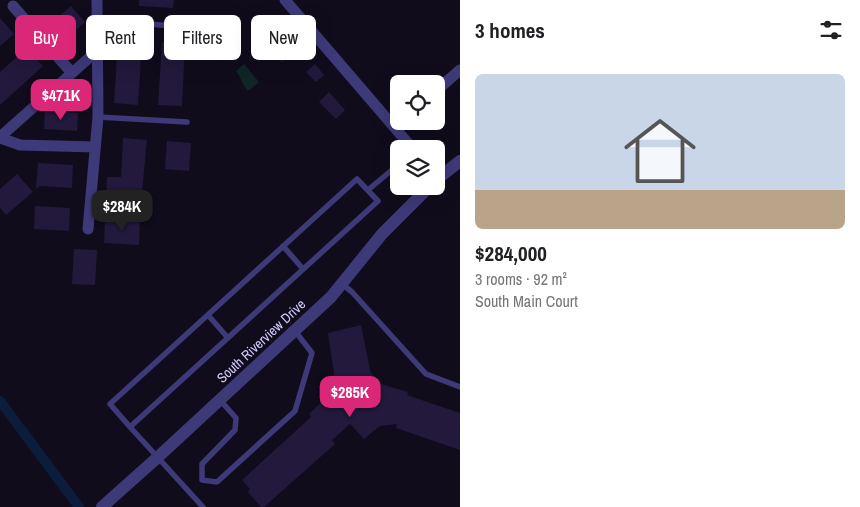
<!DOCTYPE html>
<html lang="en">
<head>
<meta charset="utf-8">
<style>
  body { margin:0; font-family:"Archivo Narrow",sans-serif; background:#f6f6f6; color:#202124; height:100vh; display:flex; flex-direction:column; font-size:19px; white-space:nowrap }
  * { box-sizing:border-box; margin:0 }
  p { font-size:16px; color:#757577 }
  .icon { flex:none; width:28px; height:28px; fill:none; stroke:currentColor; stroke-width:2; stroke-linecap:round; stroke-linejoin:round }
  .map { position:relative; flex:1; overflow:hidden }
  .drawer { display:flex; flex-direction:column; background:#fff; width:400px }
  .drawer>* { flex:none }
  .top-card { position:absolute; left:15px; top:15px; width:370px; height:45px; display:flex; gap:10px }
  .tools { position:absolute; left:390px; top:75px; display:grid; gap:10px }
  .tools a { display:grid; place-items:center; width:55px; height:55px; border-radius:8px; background:#fff; box-shadow:0 5px 20px #0002; font-size:25px }
  .price { position:absolute; translate:-50% -42px; padding:0 11px; border-radius:10px; background:#db2777; color:#fff; font-size:16px; line-height:32px; filter:drop-shadow(0 1px 2px #0008) }
  .price::after { content:''; position:absolute; left:50%; top:30px; width:15px; height:11px; margin-left:-8px; background:inherit; clip-path:polygon(0 0,100% 0,50% 100%) }
  .price.active { background:#222; color:#fff }
  ul { padding:0; list-style:none }
  li { display:grid; align-content:center; gap:10px; height:265px; padding:0 15px }
  li span { display:grid; place-items:center; height:155px; border-radius:8px; color:#555 }
  li>.icon { margin-inline-start:auto }
  span .icon { width:90px; height:90px; fill:#fffc; stroke-width:1 }
  li b { font-size:21px }
  h2 { display:flex; justify-content:space-between; align-items:center; height:60px; padding:0 15px; font-size:21px }
  .chip { padding:0 18px; border-radius:8px; background:#fff; box-shadow:0 5px 20px #0002; font-size:18px; line-height:45px }
  .chip.active { background:#db2777; color:#fff }
  main { display:flex; flex:1; min-height:0 }
  .map>svg:first-child { display:block }
  .green { fill:#102626 }
  .lines { fill:none; stroke-linecap:round; stroke-linejoin:round }
  .canal { stroke:#0c1c3b; stroke-width:10 }
  .building { fill:#22193c }
  .service { stroke:#3e3979; stroke-width:5.5 }
  .minor { stroke:#3e3979; stroke-width:11 }
  .tertiary { stroke:#3e3979; stroke-width:12 }
  .labels { text-anchor:middle; dominant-baseline:central; stroke-width:4; stroke-linejoin:round; paint-order:stroke }
  .street-label { font-size:14px; fill:#d2cafd; stroke:#100c1c }
</style>
</head>
<body>
<main>
<div class="map">
<svg width="460" height="507" viewBox="0 0 460 507">
  <rect width="100%" height="100%" fill="#100c1c"/>
  <path class="green" d="M244,64L259,82L248,91C242,84 241,78 236,71Z"/>
  <g class="lines">
    <path class="canal" d="M0,401L79,507"/>
  </g>
  <path class="building" d="M139,0H174L173,8L139,6Z
    M71,6L85,22L66,39L52,22Z
    M0,18L14,34L0,46Z
    M283,37L295,50L282,62L273,52L277,49L274,45Z
    M118,40L142,41L138,105L114,103Z
    M162,42L185,44L182,106L158,105Z
    M27,48L43,66L0,105V72Z
    M315,64L324,75L316,82L306,72Z
    M329,92L345,110L336,119L319,102Z
    M45,110L78,113L77,131L44,129Z
    M123,138L147,140L141,202L106,200L107,177H121Z
    M167,141L191,143L189,171L165,169Z
    M38,163L73,165L72,188L40,186L36,189Z
    M17,174L33,192L6,215L0,208V189Z
    M35,206L70,208L69,231L34,229Z
    M105,220L140,222L139,245L104,243Z
    M74,249L97,250L95,285L72,284Z
    M361,325L370,370L375,379L384,385L408,392L407,395L460,413V450L396,428L397,424L380,426L364,439L350,424L332,440L335,444L264,507H261L248,492L250,489L242,480L311,417L309,414L331,393L334,387V373L328,333Z"/>
  <g class="lines">
    <path class="service" d="M98,23L112,21L173,26
      M98,117L187,122
      M357,179L378,201L130,427L110,404Z
      M368,190L399,164
      M283,246L303,269
      M341,283L352,292L426,374L460,387
      M208,315L228,338
      M220,400L236,418L235,430L202,464V480L217,482L295,411L312,353L295,331
      M130,427L203,507"/>
    <path class="minor" d="M285,0L413,149
      M13,6L72,73L98,50
      M436,91L460,70
      M0,137L72,73
      M0,138L20,145L95,147
      M88,229L98,117L97,0"/>
    <path class="tertiary" d="M436,180L460,161
      M102,507L158,457L331,297L382,234L430,186"/>
  </g>
  <g class="labels">
    <g class="street-label">
      <text transform="translate(261 341) rotate(-43)">South Riverview Drive</text>
    </g>
  </g>
</svg>
<div class="tools">
<a><svg class="icon" aria-label="locate" viewBox="0 0 24 24"><circle cx="12" cy="12" r="6"/><path d="M12 2v4M12 18v4M2 12h4M18 12h4"/></svg></a>
<a><svg class="icon" aria-label="layers" viewBox="0 0 24 24"><path d="M12 4l9 5-9 5-9-5zM3 14l9 5 9-5"/></svg></a>
</div>
<b class="price" style="left:61px;top:121px">$471K</b>
<b class="price active" style="left:122px;top:232px">$284K</b>
<b class="price" style="left:350px;top:418px">$285K</b>
<div class="top-card">
<a class="chip active">Buy</a>
<a class="chip">Rent</a>
<a class="chip">Filters</a>
<a class="chip">New</a>
</div>
</div>
<section class="drawer">
<h2>3 homes<svg class="icon" aria-label="filters" viewBox="0 0 24 24"><path d="M4 7h16M4 17h16"/><circle cx="9" cy="7" r="2"/><circle cx="15" cy="17" r="2"/></svg></h2>
<ul>
<li><span style="background:linear-gradient(#c9d6e8 75%,#b9a48a 0)"><svg class="icon" aria-label="home" viewBox="0 0 24 24"><path d="M3 11l9-7 9 7M6 9v11h12V9"/></svg></span><div><b>$284,000</b><p>3 rooms · 92 m²</p><p>South Main Court</p></div></li>
</ul>
</section>
</main>
</body>
</html>
